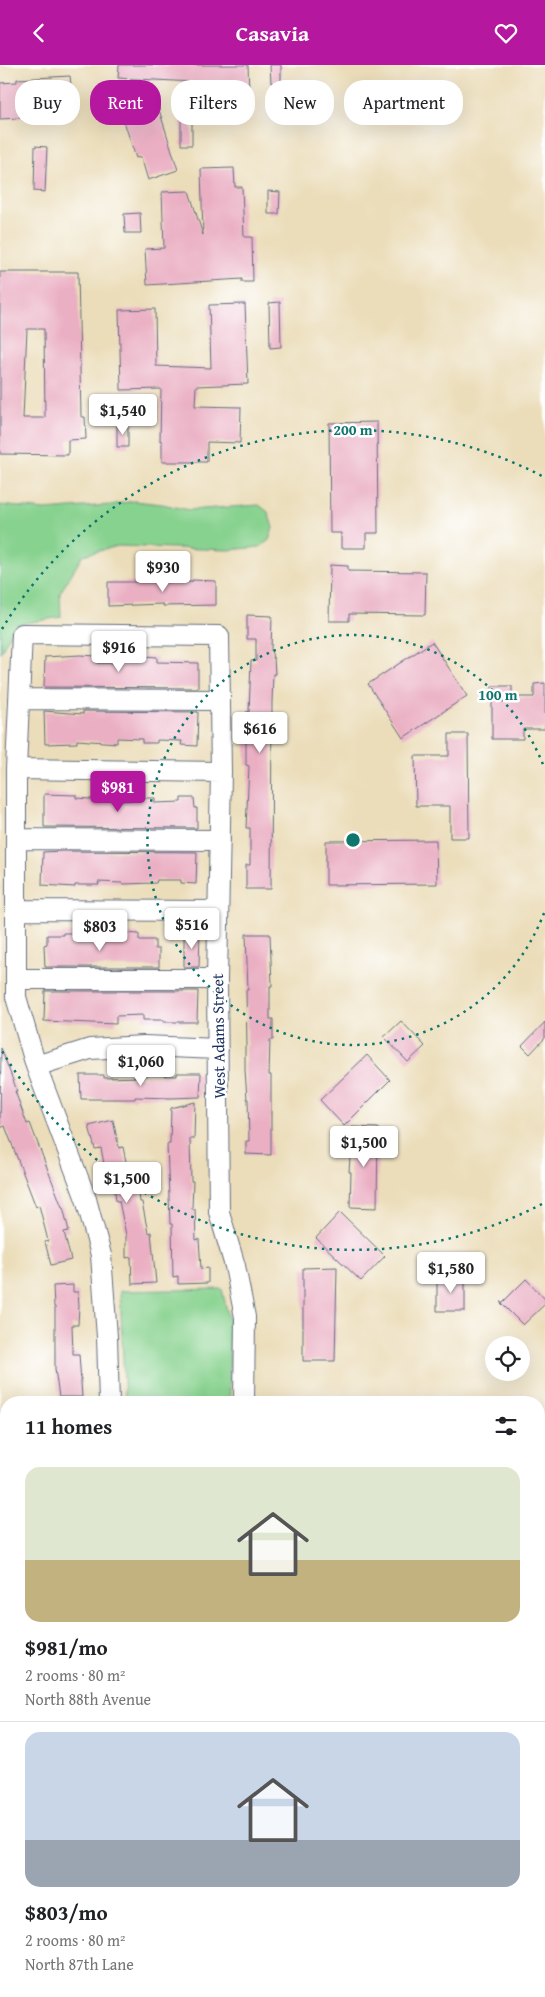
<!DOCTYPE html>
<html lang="en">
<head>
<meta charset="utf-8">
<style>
  body { margin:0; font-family:"Gentium Book Plus",serif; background:#f6f6f6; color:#202124; height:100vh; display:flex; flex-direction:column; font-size:19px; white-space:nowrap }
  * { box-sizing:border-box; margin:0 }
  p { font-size:16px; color:#757577 }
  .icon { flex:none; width:28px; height:28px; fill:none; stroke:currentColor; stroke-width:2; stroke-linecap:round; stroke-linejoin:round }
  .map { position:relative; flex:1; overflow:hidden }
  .sheet { position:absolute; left:0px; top:1331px; width:545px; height:601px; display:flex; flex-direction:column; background:#fff; border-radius:20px 20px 0 0; box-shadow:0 5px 20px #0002 }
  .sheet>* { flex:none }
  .top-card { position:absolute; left:15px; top:15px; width:515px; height:45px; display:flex; gap:10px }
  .fabs { position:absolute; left:485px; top:1271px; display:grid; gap:10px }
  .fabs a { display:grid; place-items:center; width:45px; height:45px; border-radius:50%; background:#fff; box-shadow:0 5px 20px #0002; font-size:25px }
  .price { position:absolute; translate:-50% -42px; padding:0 11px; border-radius:5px; background:#fff; color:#222; font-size:16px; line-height:32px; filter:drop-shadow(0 1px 2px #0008) }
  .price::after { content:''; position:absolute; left:50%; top:30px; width:15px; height:11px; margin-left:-8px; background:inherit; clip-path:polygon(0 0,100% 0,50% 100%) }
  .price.on { background:#b5179e; color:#fff }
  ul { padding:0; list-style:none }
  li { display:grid; align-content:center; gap:10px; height:265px; padding:0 25px }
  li+li { border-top:1px solid #e0e0e0 }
  li span { display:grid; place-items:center; height:155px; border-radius:15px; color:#555 }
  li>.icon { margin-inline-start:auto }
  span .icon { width:90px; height:90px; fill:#fffc; stroke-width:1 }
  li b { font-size:21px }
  h2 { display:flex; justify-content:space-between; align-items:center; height:60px; padding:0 25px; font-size:21px }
  .tag { padding:0 18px; border-radius:20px; background:#fff; box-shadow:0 5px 20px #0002; font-size:18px; line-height:45px }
  .tag.on { background:#b5179e; color:#fff }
  header { display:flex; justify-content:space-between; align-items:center; height:65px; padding:0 25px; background:#b5179e; color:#fff; font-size:22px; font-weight:700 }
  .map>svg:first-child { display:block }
  .green { fill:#87d28e; stroke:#518076 }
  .building { fill:#eaafc3; fill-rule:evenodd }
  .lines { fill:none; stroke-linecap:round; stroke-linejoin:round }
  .minor-casing { stroke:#646c7e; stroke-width:22 }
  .minor { stroke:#fff; stroke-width:20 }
  .ring { fill:none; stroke:#0f766e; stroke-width:2.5; stroke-dasharray:2.5 5 }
  .labels { text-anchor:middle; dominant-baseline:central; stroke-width:5; stroke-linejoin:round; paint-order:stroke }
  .street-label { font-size:16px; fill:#1b2f5e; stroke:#fff }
  .centre { fill:#0f766e; stroke:#fff; stroke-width:2.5 }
  .ring-label { font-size:15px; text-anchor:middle; font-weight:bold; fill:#0f766e; stroke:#fff; stroke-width:5; stroke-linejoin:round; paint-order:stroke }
</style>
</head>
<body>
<header><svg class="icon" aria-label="back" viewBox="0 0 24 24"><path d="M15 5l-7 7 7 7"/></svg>Casavia<svg class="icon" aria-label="heart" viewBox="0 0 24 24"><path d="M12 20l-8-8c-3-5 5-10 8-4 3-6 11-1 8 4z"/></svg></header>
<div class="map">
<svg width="545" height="1932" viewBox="0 0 545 1932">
  <rect width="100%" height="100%" fill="#fff"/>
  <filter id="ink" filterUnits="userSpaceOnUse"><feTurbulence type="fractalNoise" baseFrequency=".02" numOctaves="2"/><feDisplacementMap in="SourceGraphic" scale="10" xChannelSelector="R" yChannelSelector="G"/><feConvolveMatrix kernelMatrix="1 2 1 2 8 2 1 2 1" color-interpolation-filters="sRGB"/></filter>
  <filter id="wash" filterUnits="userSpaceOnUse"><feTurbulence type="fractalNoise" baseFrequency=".0096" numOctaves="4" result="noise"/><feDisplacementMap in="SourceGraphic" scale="20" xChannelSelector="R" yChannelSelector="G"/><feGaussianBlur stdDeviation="1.12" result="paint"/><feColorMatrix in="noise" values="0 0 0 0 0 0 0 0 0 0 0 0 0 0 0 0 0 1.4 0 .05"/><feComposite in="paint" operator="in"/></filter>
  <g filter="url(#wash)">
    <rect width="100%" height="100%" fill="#ebddb9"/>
    <path class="green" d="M134,436L162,439L189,445L259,440L268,447L273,463L269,475L260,482L228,485L118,481L83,490L60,528L61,552L15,560L0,588V440L45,445L110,440Z
      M222,1224L229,1255L230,1337H125L120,1226Z
      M539,1587H545V1840H539Z"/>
    <g id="blocks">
      <path class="building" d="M119,0H248L249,27L231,28V47H192V80H181V20L193,17L118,13Z
        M270,0H281V18H271Z
        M70,11L74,46L20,50V53L0,54V18L17,17V14Z
        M154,29L178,105L148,115L141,92L136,93L119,41Z
        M35,81L47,82L45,127L34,126Z
        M234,103L235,122H242L244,172H252L253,217H242V214L147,220L145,184L164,183L162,127L189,126L203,170L201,104Z
        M268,126L280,127L279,149H268Z
        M140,148L141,168H125L124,149Z
        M0,207H78L81,352H85L86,374L68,375V390L0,389ZM27,264H44L45,353H23Z
        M280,237L281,282L270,283L269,238Z
        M245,239L248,319L196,321L195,341L241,342L240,378L207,377V397H162V376H160L161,324L121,325L119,245L155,244L156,301L211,303L209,240Z
        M377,357L378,468H366V483H341V468H330L329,358Z
        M117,360H128V382H117Z
        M330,500L348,501V506L426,507L425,550L349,549V556H329Z
        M192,515L216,516V540L163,541V539L108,541V517H192Z
        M247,550L272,551L271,585L273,593H274L275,609H273L272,637L271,824H246V800H250V763H246L249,701L246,700V647H249L251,596H256V574H247Z
        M432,577L467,631L403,673L368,619Z
        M80,590L97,591V598H122V593H144V591L157,592V597L198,598V623L44,622L45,592Z
        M545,618V664H523V674H492V621H512V632H534V619Z
        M44,646L83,649V646L198,647L197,681L181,680L182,676L157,675V678H142V674L117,673V678L77,675V678L45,679Z
        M449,669H468L469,773H450V741H416L415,691H449Z
        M44,729L76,730V733L116,736L141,735V733H155V738L181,737V733H194L195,743H197V763L44,762Z
        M436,775L437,819L326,820V776Z
        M62,786L197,787L196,819L181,818V815H157L156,818L122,819V818L98,817L99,820H75V822L42,820L43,787Z
        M184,867L200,868L199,902H184Z
        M63,868H79V873H98V875H124V868L139,869V875H155V884H159V902H45L44,880L47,879V870H63Z
        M246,869H270L272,921H270V954H273V975H270L269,1010H271V1090L246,1089V1076H249L248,1034H247L245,1005V981H247L246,925H248Z
        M45,926H198L197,957H163V955H143V950L116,951V959L44,956Z
        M401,956L425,981L408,997L384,972Z
        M545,957V973L530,989L522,981Z
        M1,983L17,1026H15L27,1059L30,1058L62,1142H63L69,1166L64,1167L71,1195L51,1200L45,1177L48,1176L39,1140L36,1142L5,1061L0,1063Z
        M367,990L390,1015L344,1061L320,1035Z
        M177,1008H201L200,1032L171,1033L135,1032V1034H81L80,1010H104V1013L145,1012V1010L177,1011Z
        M195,1037L194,1074H190L191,1116H193L192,1144H195L196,1175L199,1174L201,1204L208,1203V1218L178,1219V1211L173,1212L172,1159H170L167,1079H170L171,1043Z
        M113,1055L119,1083L123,1082L129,1111L137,1110L140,1137H142L148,1168L151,1167L156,1218L132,1219L131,1192L126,1193V1170L119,1136H116L113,1107L106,1109L101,1083L95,1084L89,1061Z
        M352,1062L378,1063L377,1143L350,1142L351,1107H349Z
        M340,1147L385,1191L361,1216L316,1173Z
        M337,1202L335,1296H303V1203Z
        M437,1212H465V1246H437Z
        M526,1214L545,1234V1239L523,1260L500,1237H503Z
        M73,1220V1227H78L79,1241L78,1260H72L73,1289H79L82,1332H59L55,1304V1242H54L53,1221Z"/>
    </g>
  </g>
  <g filter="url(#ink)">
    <use href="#blocks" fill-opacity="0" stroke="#646c7e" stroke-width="1"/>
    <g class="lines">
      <g class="minor-casing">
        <path id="minor" d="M19,634L220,635
          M16,704L221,707
          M17,774L220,775
          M16,845L218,846
          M16,914H217
          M36,1001L90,984L144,981L218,984
          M109,1338L107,1272L101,1190L86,1134L36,1001L16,932V704L22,569L219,571L221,707L217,914L219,1147L235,1201L245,1252L244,1338
          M539,1369H545
          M539,1451H545
          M539,1519H545
          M0,1853H6
          M539,1855H545
          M220,1926V1932
          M163,1932L164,1926"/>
      </g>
      <use href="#minor" class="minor"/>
    </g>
  </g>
  <g class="ring">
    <path d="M544 848A205 205 0 1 1 544 702"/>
    <path d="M542 1139A410 410 0 0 1 2 986M2 564A410 410 0 0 1 542 411"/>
  </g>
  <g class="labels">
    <g class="street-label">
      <text transform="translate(218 971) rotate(-91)">West Adams Street</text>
    </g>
  </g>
  <circle cx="353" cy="775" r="8" class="centre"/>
  <g class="ring-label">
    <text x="353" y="370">200 m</text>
    <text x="498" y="635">100 m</text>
  </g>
</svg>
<div class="fabs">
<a><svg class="icon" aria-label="locate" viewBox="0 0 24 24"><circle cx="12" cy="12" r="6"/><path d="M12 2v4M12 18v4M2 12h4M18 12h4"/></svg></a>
</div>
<b class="price" style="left:123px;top:371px">$1,540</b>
<b class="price" style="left:163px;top:528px">$930</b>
<b class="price" style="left:119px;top:608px">$916</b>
<b class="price" style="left:260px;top:689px">$616</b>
<b class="price on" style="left:118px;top:748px">$981</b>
<b class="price" style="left:192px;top:885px">$516</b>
<b class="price" style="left:100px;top:887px">$803</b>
<b class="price" style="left:141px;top:1022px">$1,060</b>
<b class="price" style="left:364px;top:1103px">$1,500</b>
<b class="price" style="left:127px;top:1139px">$1,500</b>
<b class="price" style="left:451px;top:1229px">$1,580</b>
<div class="top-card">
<a class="tag">Buy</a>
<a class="tag on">Rent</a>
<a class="tag">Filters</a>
<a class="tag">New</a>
<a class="tag">Apartment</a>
</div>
<section class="sheet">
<h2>11 homes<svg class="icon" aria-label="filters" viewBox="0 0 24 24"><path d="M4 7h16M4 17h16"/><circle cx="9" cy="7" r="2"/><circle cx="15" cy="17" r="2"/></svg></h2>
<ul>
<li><span style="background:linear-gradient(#dfe7d0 60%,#c2b280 0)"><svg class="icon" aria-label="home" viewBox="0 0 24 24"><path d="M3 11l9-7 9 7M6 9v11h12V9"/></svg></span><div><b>$981/mo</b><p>2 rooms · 80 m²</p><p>North 88th Avenue</p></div></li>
<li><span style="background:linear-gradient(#c9d6e8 70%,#9aa5b1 0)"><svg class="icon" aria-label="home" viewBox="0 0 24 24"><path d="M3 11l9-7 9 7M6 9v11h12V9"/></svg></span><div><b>$803/mo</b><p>2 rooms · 80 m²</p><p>North 87th Lane</p></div></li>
</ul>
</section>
</div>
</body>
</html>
